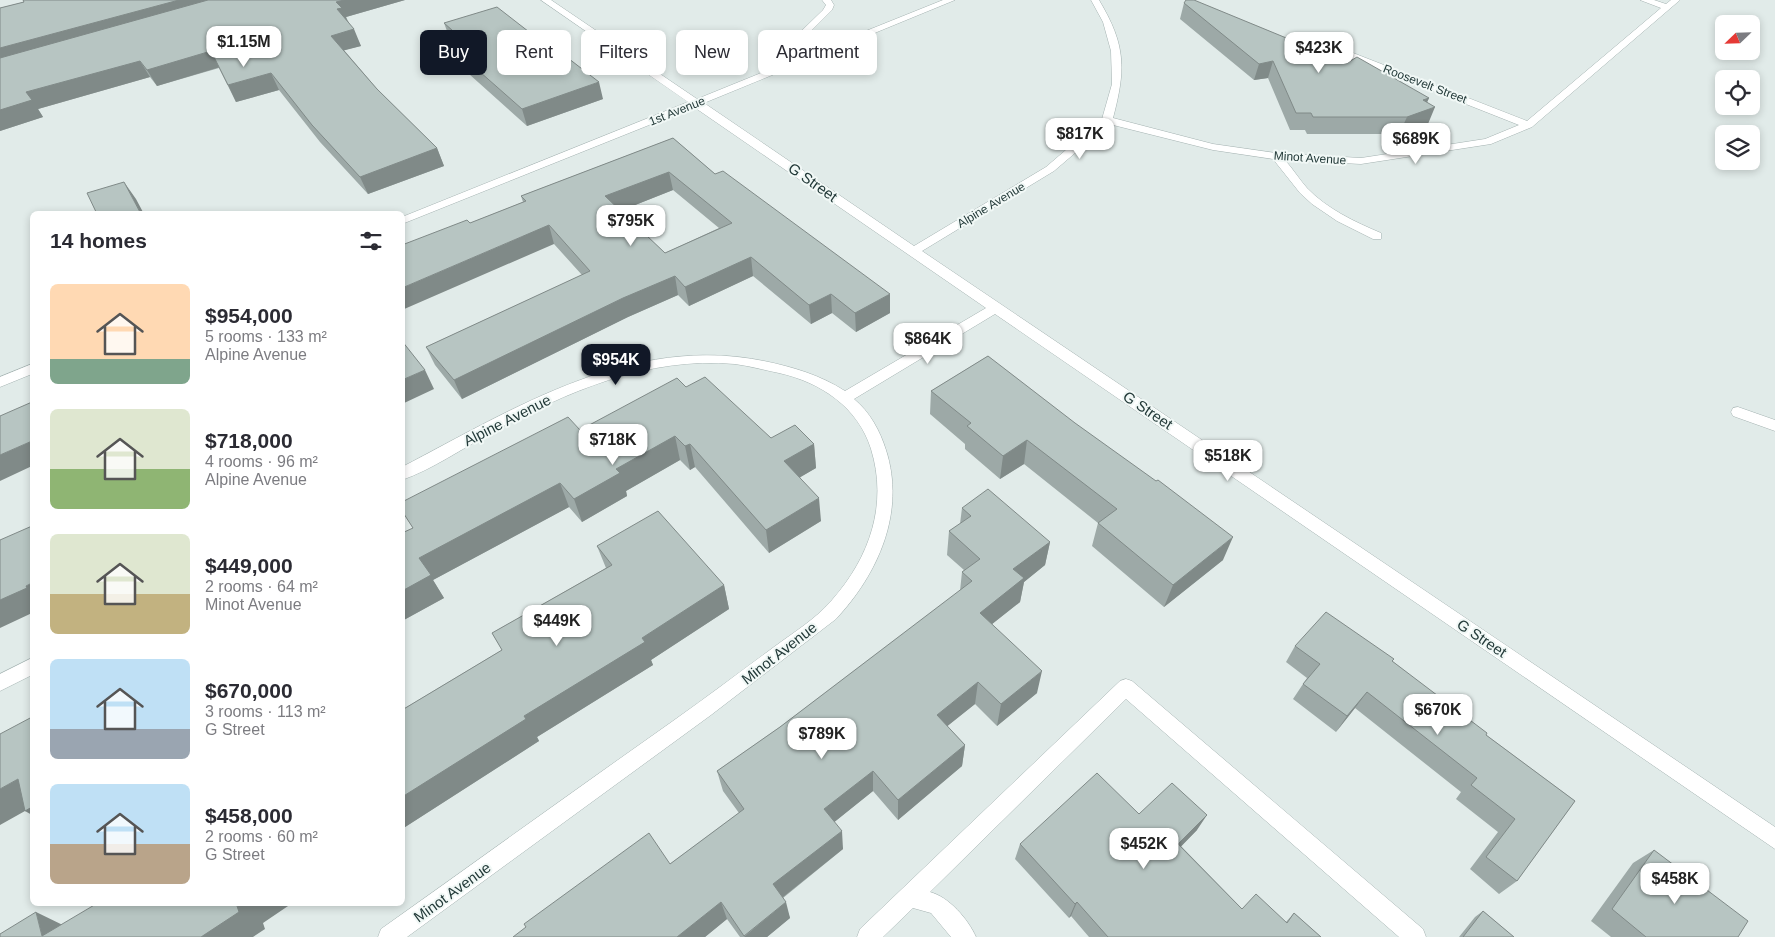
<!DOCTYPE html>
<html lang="en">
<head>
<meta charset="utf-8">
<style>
  body { margin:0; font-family:Arial,sans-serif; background:#f7f7f7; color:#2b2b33; height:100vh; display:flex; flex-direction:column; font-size:19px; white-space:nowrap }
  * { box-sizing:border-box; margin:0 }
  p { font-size:16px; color:#7c7c81 }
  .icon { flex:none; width:28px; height:28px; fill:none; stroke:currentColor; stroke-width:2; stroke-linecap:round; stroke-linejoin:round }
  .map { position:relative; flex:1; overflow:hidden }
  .sheet { position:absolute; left:30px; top:211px; width:375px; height:695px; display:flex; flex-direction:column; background:#fff; border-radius:8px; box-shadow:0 2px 8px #0003 }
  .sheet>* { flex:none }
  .hud { position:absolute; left:420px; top:30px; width:475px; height:45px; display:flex; gap:10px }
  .needle { width:32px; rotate:247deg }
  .controls { position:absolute; left:1715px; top:15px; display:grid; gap:10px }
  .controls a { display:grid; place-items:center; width:45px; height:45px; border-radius:8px; background:#fff; box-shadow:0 2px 8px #0003; font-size:25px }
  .price { position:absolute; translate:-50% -42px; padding:0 11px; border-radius:10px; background:#fff; color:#222; font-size:16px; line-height:32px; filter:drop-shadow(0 1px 2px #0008) }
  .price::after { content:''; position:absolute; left:50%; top:30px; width:15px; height:11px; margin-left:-8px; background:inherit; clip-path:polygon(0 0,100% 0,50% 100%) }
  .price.active { background:#111827; color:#fff }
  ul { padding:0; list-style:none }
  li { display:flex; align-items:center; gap:15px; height:125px; padding:0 20px }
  li span { display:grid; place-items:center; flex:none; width:140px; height:100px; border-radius:8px; color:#555 }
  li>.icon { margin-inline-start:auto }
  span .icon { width:60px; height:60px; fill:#fffc; stroke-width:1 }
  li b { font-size:21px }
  h2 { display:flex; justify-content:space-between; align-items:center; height:60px; padding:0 20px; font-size:21px }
  .tag { padding:0 18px; border-radius:8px; background:#fff; box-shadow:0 2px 8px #0003; font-size:18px; line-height:45px }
  .tag.active { background:#111827; color:#fff }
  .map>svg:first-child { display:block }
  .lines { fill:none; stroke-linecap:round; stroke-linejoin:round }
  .minor-casing { stroke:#a4b2b1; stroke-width:1 }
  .minor { fill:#fff; fill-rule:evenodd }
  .wall { fill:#9da9a7; fill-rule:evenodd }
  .shaded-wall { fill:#808a88 }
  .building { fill:#b7c5c2; stroke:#808a88; fill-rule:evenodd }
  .labels { text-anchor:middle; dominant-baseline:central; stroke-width:4; stroke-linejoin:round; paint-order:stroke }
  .far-street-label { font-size:12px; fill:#233a39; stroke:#f1f8f6 }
  .street-label { font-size:15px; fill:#233a39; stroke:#f1f8f6 }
</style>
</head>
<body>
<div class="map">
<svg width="1775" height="937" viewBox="0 0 1775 937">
  <rect width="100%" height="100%" fill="#e1ebe9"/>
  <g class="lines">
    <g class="minor-casing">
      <path id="minor" d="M541,0H551L697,99L803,56L789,43L823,10L826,5L822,0H831L834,5L832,10L799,43L811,53L943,0H955L704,103L914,246L1046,167L1102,119L1112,84L1111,51L1103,22L1091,0H1099C1126,45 1126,69 1113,118L1213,144L1276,153L1361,158L1485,139L1519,125L1319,46V42H1325L1527,121L1661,8L1640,0H1654L1666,4L1671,0H1680L1532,127L1491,144L1361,164L1285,160C1293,169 1299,179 1307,188C1327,209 1355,222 1381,233V239H1373L1337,221L1312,204L1300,193L1273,159L1213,150L1109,124L1054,171L922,251L1775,827V849L995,314L854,399C870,412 880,431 886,450C906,512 878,574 836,619L711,715L407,937H378L381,929C478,860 575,790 673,721C707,697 740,672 774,647C794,632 816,619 832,600C870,557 888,504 871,449C858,407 820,382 779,373C764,370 750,366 735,364C648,356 566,392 491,433C463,448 433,469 402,480V467C515,408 631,334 764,361C793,367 820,375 845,391L986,308L694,107L402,224V217L688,102Z
        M32,364V374L0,387V377Z
        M1738,407L1775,420V431L1733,416L1731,412L1733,408Z
        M32,658V675L0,691V674Z
        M1126,679L1132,681L1423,929L1426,937H1399L1126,699L930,892C949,897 968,919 976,937H951L931,913L913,908L883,937H857L860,929L1120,681Z"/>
    </g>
    <use href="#minor" class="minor"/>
  </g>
  <path class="wall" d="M23,0H405L346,17L361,46L344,50L377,89L437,148L444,166L368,194L320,142L279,90L236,102L219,68L157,86L150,77L38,109L43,117L0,131V8L24,2Z
    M1184,3L1429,98L1427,102L1428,124L1399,134H1307L1305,130H1290L1268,78L1254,80L1180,19Z
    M444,23L560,56L603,99L527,126L469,74L463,57L468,56L450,39Z
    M673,138L715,174L890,313L856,332L832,313L811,324L753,276L689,306L678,295L628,317L462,399L435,365L426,347L582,275L554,244L470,223L523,202L521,196ZM673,190L719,228L665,253L620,211Z
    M988,356L1223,560L1164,607L1092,546L1098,523L1024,464L1000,479L965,449V444L930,414L931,391Z
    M686,387L771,438L814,444L816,468L800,477L821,521L769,553L695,467L690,470L680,460L626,491L627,496L582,522L569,507L433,580L444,598L402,621V533L413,528L402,511L580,430Z
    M962,508L1050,542L1045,565L1024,582L1020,602L992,624L1037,693L997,726L975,704L947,726L965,745L962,766L898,820L873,791L834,822L843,849L783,898L790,918L767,937H740L727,919L705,937H513L670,864L739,813L723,791L717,771L780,727L960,591L962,572L964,570L947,555L949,531L960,524Z
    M597,546L724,585L729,609L651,660L653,665L537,737L539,741L402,829V710L502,650L492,633L606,568Z
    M1295,646L1392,661L1486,735L1575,801L1517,881L1499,894L1470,869L1498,832L1456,799L1461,792L1355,708L1336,732L1293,699L1307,678L1286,662Z
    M1139,814L1197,830L1181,846L1242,909L1286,922L1294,913L1321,937H1089L1071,916L1069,918L1015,859L1020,844Z
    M1654,850L1738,937H1611L1591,921L1633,863Z
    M1483,911L1514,937H1459L1475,917Z"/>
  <path class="shaded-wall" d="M179,0H244L0,68V48Z
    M344,0H405L346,17L348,24L337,9L336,2Z
    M354,29L361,46L338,52L331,36Z
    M211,51L220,67L157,86L147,70Z
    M140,61L150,77L38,109L43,117L0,131V110L26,92Z
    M1273,61L1268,78L1254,80L1259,64Z
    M271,73L279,90L236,102L228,85Z
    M599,82L603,99L527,126L522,109Z
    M1429,98L1423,111L1435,107L1428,124L1399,134L1407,117L1423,100Z
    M437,148L444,166L368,194L360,177Z
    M669,172L673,190L610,215L605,196Z
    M124,182L136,199L144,214H141Z
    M549,225L554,244L402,310V288Z
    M751,257L753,276L689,306L685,287Z
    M675,276L678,295L628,317L462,399L454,380L623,298Z
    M831,294L832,313L811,324L809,305Z
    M890,294V313L856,332L855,313Z
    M425,370L434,389L402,404V380Z
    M675,436L680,460L626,491L627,496L582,522L574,499L616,469Z
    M1027,440L1024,464L1000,479L1003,456Z
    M32,441V466L0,481V455Z
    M690,444L695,467L690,470L685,446Z
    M814,444L816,468L787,485L784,461Z
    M560,483L569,507L433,580L444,598L402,621V591L419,558Z
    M819,498L821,521L769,553L766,530Z
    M1233,537L1223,560L1164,607L1173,585Z
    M1050,542L1045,565L1024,582L1020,602L977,636L980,613L1013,569Z
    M32,583V613L0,628V600Z
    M724,585L729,609L651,660L653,665L537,737L539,741L402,829V797L642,638Z
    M1042,671L1037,693L997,726L1001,704Z
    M978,682L975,704L935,736L937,715Z
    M1367,692L1355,708L1336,732L1347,716Z
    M965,745L962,766L898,820V800Z
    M873,771V791L827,828L824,809Z
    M18,779L32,807V815L25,811L0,825V789Z
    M1207,815L1197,830L1169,859L1178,844Z
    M842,831L843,849L778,901L773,884Z
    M721,902L727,919L705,937H677Z
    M786,902L790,918L767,937H744Z
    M1077,902L1071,916L1069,918L1075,904Z
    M240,904H291L263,923L265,929L253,937H201Z
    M36,912L71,929L42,936Z"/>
  <path class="building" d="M23,0H179L0,48V8L24,2Z
    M208,0H344L336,2L342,8L337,9L354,29L331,36L377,89L437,148L360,177L312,125L271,73L228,85L211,51L147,70L140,61L26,92L32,100L0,110V58Z
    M1186,0H1194L1347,63L1357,57L1429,98L1423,100L1435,107L1407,117H1313L1311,113H1296L1273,61L1259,64L1184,3Z
    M497,7L560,56L564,55L599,82L522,109L463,57L478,53L444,23Z
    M673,138L715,174L723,171L890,294L855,313L831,294L809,305L751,257L685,287L675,276L623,298L454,380L426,347L590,271L549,225L402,288V245L467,220L470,223L526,201L521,196ZM669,172L732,223L665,253L605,196Z
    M124,182L141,214H97L87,193Z
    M402,341L425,370L402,380Z
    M988,356L1075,423L1156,481L1158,480L1233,537L1173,585L1098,523L1117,509L1027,440L1003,456L967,426L971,423L931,391Z
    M705,377L771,438L795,425L814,444L784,461L819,498L766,530L690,444L685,446L675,436L616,469L620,473L574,499L560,483L419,558L431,575L402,591V533L413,528L402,511V502L568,417L580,430L677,378L686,387Z
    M32,402V441L0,455V416Z
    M988,489L1050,542L1013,569L1024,578L980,613L1042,671L1001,704L978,682L937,715L965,745L898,800L873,771L824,809L842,831L773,884L786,902L744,936L721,902L677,937H513L526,927L524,924L649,833L670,864L744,809L717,771L780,727L972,581L962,572L980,559L949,531L971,516L962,508Z
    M658,511L724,585L642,638L645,642L524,716L526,719L402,797V710L502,650L492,633L612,565L597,546Z
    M32,526V583L26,586L27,588L0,600V540Z
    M1326,612L1394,659L1392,661L1487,733L1486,735L1575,801L1517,881L1486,857L1515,819L1471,785L1477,778L1367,692L1347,716L1303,684L1320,664L1295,646Z
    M32,717V807L25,811L18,779L0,789V734Z
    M1097,773L1139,814L1172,783L1207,815L1178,844L1242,909L1256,894L1287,923L1294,913L1321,937H1108L1077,902L1075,904L1020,844Z
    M1654,850L1748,921L1738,937H1646L1612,909Z
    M96,904H240L237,906L239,912L201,937H0V934L36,912L42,936Z
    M1483,911L1514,937H1463Z"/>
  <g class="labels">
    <g class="far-street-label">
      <text transform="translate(1425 84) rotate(21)">Roosevelt Street</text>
      <text transform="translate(677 111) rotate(-22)">1st Avenue</text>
      <text transform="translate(1310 158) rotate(4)">Minot Avenue</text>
      <text transform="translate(991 205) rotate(-31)">Alpine Avenue</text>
    </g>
    <g class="street-label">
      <text transform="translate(813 182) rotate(35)">G Street</text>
      <text transform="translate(1148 410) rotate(34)">G Street</text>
      <text transform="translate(507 420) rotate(-27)">Alpine Avenue</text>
      <text transform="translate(1482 638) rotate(34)">G Street</text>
      <text transform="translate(779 653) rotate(-38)">Minot Avenue</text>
      <text transform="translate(452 892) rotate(-36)">Minot Avenue</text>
    </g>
  </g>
</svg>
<div class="controls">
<a><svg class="needle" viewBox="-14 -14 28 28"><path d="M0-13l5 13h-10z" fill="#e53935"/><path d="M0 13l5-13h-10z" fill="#7c7c81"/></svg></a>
<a><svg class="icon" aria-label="locate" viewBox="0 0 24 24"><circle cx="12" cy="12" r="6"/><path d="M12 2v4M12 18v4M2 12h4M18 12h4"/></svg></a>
<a><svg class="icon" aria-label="layers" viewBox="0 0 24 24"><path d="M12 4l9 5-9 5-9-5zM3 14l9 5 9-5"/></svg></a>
</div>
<b class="price" style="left:244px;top:68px">$1.15M</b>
<b class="price" style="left:1319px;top:74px">$423K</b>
<b class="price" style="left:1080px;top:160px">$817K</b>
<b class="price" style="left:1416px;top:165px">$689K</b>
<b class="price" style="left:631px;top:247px">$795K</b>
<b class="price" style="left:928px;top:365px">$864K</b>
<b class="price active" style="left:616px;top:386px">$954K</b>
<b class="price" style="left:613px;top:466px">$718K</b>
<b class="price" style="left:1228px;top:482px">$518K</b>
<b class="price" style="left:557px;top:647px">$449K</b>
<b class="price" style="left:1438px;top:736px">$670K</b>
<b class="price" style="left:822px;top:760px">$789K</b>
<b class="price" style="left:1144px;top:870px">$452K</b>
<b class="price" style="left:1675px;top:905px">$458K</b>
<div class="hud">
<a class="tag active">Buy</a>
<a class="tag">Rent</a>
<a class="tag">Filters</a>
<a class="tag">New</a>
<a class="tag">Apartment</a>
</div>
<section class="sheet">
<h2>14 homes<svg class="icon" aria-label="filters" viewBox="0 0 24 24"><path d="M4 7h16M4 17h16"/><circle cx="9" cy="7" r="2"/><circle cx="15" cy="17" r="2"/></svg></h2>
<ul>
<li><span style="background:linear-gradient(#ffd9b3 75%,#7fa58c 0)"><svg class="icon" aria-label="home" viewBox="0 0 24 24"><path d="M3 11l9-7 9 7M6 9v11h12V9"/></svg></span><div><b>$954,000</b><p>5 rooms · 133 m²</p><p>Alpine Avenue</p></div></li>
<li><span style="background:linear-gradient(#dfe7d0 60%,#8fb573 0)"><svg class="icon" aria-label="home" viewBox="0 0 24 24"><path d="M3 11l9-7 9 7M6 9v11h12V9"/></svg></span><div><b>$718,000</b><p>4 rooms · 96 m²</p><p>Alpine Avenue</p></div></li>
<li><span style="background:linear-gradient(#dfe7d0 60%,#c2b280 0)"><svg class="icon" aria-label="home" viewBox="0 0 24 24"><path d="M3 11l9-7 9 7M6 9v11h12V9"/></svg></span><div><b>$449,000</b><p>2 rooms · 64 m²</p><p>Minot Avenue</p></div></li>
<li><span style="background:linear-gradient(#bfe0f5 70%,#9aa5b1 0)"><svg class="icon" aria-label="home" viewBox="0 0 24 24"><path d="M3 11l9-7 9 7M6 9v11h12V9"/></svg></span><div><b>$670,000</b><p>3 rooms · 113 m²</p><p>G Street</p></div></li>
<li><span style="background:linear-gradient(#bfe0f5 60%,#b9a48a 0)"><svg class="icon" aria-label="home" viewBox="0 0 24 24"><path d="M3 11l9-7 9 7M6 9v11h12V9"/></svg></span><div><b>$458,000</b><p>2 rooms · 60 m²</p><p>G Street</p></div></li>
</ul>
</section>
</div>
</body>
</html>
